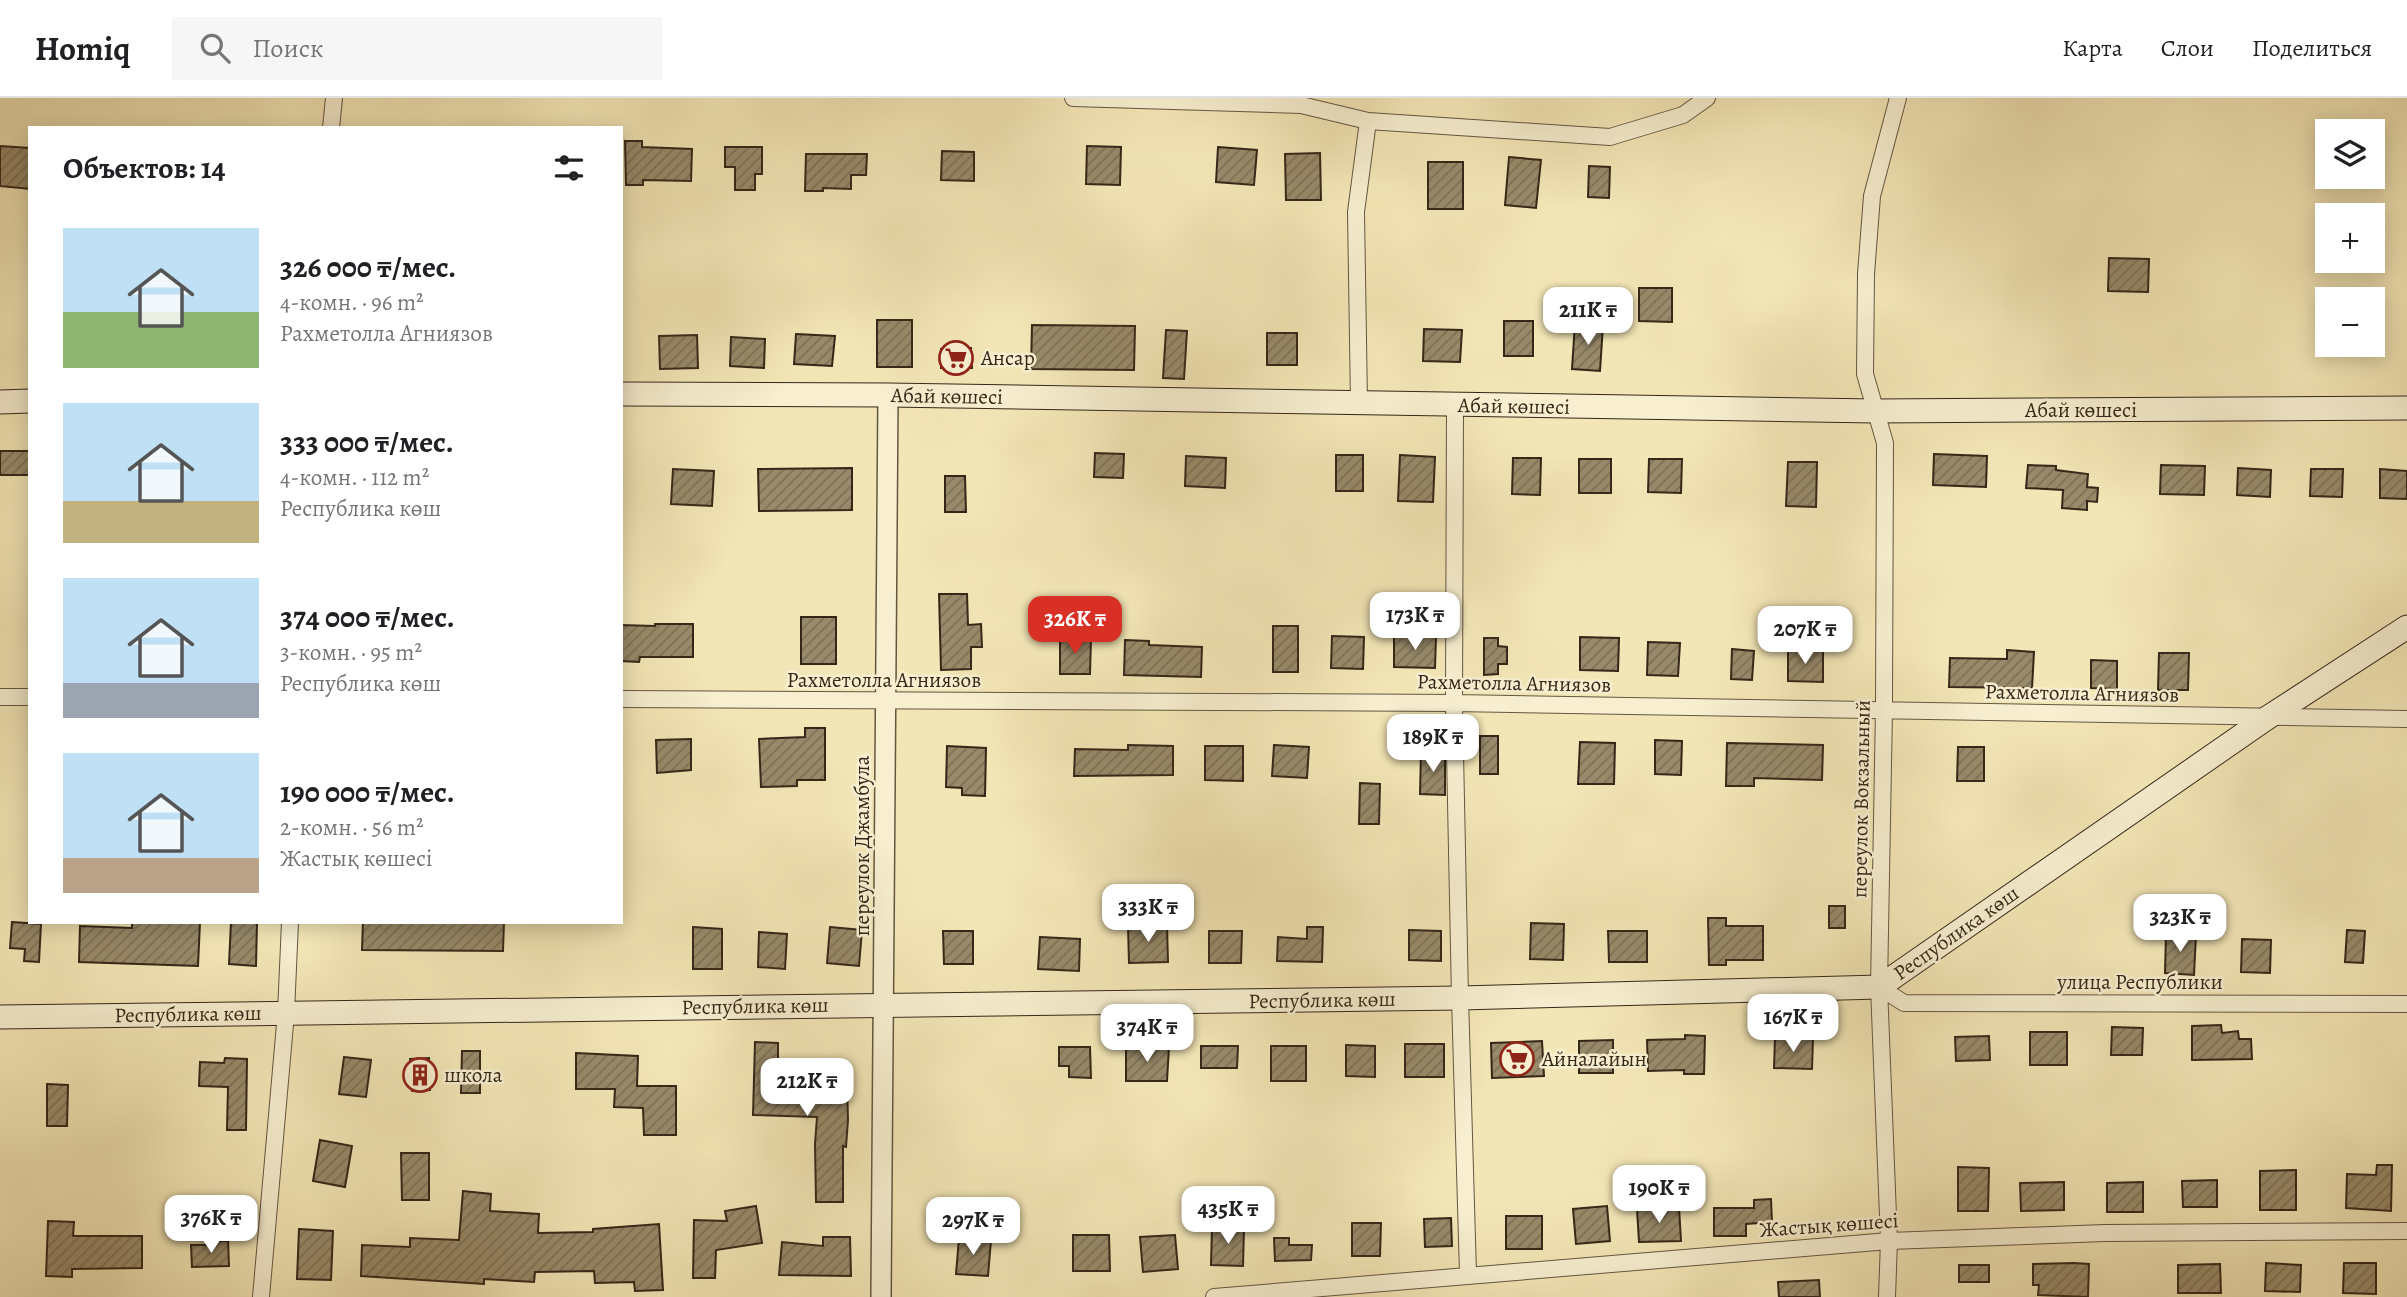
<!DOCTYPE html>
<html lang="ru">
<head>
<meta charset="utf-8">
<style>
  body { margin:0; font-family:Alegreya,serif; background:#f6f6f6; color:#202124; height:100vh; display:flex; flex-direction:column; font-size:26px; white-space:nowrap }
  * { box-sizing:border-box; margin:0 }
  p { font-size:23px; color:#757577 }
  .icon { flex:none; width:38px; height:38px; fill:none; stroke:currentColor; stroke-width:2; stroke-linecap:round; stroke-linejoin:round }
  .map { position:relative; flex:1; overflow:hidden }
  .panel { position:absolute; left:28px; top:28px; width:595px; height:798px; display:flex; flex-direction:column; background:#fff; border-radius:0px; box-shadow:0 4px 18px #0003 }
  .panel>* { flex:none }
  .tools { position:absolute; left:2315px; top:21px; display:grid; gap:14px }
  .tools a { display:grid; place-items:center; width:70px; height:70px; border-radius:0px; background:#fff; box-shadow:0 4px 18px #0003; font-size:35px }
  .price { position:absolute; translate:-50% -60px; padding:0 16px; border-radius:14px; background:#fff; color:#222; font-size:23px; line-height:46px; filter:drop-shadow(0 2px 4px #0008) }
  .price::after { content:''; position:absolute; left:50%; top:42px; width:21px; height:16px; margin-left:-10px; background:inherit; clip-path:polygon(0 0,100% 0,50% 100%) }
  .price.current { background:#d93025; color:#fff }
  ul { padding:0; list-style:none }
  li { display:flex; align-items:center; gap:21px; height:175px; padding:0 35px }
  li span { display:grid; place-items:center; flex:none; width:196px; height:140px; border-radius:0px; color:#555 }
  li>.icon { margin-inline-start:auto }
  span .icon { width:84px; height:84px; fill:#fffc; stroke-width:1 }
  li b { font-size:30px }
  h2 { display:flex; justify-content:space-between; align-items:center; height:84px; padding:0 35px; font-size:30px }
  header { display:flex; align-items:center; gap:42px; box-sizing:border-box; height:98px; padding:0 35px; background:#fff; border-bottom:2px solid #e0e0e0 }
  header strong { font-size:33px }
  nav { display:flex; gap:38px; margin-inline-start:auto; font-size:24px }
  .search { width:490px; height:63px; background:#f6f6f6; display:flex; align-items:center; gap:18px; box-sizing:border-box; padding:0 24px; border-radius:0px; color:#757577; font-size:26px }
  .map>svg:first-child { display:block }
  .building { fill:url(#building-hatch); stroke:#352718; stroke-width:2 }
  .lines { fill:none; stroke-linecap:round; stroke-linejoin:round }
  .minor-casing { stroke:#645740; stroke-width:18 }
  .tertiary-casing { stroke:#645740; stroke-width:22 }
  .secondary-casing { stroke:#352718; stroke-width:25 }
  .minor { stroke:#f7efd0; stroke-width:16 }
  .tertiary { stroke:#f7efd0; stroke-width:19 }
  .secondary { stroke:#f7efd0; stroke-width:23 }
  .labels { text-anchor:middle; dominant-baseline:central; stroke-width:5; stroke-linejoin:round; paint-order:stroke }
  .poi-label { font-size:21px; fill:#352718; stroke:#f7efd0; text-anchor:start }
  .street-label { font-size:21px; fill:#352718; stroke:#f7efd0 }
</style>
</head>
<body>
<header>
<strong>Homiq</strong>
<div class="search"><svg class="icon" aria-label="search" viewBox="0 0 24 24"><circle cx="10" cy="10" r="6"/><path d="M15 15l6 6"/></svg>Поиск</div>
<nav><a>Карта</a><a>Слои</a><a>Поделиться</a></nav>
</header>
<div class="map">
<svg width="2407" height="1199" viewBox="0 0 2407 1199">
  <defs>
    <pattern id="building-hatch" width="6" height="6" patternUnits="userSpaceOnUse" patternTransform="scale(1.75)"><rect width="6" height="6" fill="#988a6a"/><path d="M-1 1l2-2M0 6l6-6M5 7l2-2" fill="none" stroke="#7d7156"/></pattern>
  </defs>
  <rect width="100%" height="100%" fill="#f3e6b6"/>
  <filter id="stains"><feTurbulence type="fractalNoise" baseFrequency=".00286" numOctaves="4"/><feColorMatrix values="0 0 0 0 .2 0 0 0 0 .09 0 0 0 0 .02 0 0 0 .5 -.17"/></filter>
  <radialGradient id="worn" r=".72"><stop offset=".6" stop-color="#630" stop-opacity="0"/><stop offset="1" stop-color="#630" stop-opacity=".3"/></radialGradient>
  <path class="building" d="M625,43H642V49L692,51L691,83L643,82V87H626Z
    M0,48L30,50V91L0,88Z
    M1087,48L1121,49L1120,87L1086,86Z
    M725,49H762V76H755V92H735V69H725Z
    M1218,49L1257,52L1254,87L1216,84Z
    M942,53L974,54V83L941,82Z
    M1320,55L1321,102H1286L1285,56Z
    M806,56H867L866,77H851V91L823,90V93H805Z
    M1509,59L1541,62L1536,110L1505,107Z
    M1428,64H1463V111H1428Z
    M1589,68L1610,69L1609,100L1588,99Z
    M2109,160L2149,161L2148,194L2108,193Z
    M1639,190H1672V224L1639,223Z
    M877,222H912V269H877Z
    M1504,223H1533V258H1504Z
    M1575,225L1603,227L1600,273L1572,271Z
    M1032,227L1135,228L1134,272L1031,271Z
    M1424,231L1462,232L1460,264L1423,263Z
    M1166,232L1187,233L1184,281L1163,280Z
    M1267,235H1297V267H1267Z
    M796,236L835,238L832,268L794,266Z
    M697,237L698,270L660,271L659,238Z
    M731,239L765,241L764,270L730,268Z
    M971,250L972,270H941V251Z
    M0,353H30V377H0Z
    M1095,355L1124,356L1123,380L1094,379Z
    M1934,356L1987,358L1986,389L1933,387Z
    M1336,357H1363V393H1336Z
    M1400,357L1435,359L1433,404L1398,403Z
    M1186,358L1226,360L1225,390L1185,388Z
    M1513,360H1541L1540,397L1512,396Z
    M1579,361H1611V395H1579Z
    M1649,361H1682L1681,395L1648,394Z
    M1788,364H1817L1816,409L1786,408Z
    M2028,367L2056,368V372L2088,376L2087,389L2098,390L2097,404L2087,403V412L2062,410L2063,392L2026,390Z
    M2161,367L2205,368L2204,397L2160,396Z
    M852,370V412L759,413L758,371Z
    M2238,370L2271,372L2270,399L2237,397Z
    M673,371L714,373L712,408L671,406Z
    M2311,371H2343L2342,399L2310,398Z
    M2380,371L2407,373V401L2380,400Z
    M945,378H965L966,414H945Z
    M939,496H967L968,527L981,526L982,549H971V571L941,572Z
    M801,519H836V566H801Z
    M655,526H693V559H640L639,564L621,563V527L655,528Z
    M1273,528H1298V574H1273Z
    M1332,538L1364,539L1363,571L1331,570Z
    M1394,538L1436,539L1435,570L1394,569Z
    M1060,539L1091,540L1090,576H1060Z
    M1580,539L1619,540L1618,573L1580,572Z
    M1484,540H1498V548L1507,549V566H1498V576L1484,577Z
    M1125,542L1149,543V547L1202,549L1201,579L1124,577Z
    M1648,544L1680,545L1678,578L1647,577Z
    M1732,551L1754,553L1752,582L1731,581Z
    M1788,552L1823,553V584L1788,583Z
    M2007,552L2034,554L2032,590L1949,589L1950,560L2007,561Z
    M2159,555H2189L2188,592H2158Z
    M2091,562L2117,563V591L2091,590Z
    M805,630H825V682H797V688L761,689L759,641L805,639Z
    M1480,638H1498V676H1480Z
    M691,641V672L657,675L656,642Z
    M1655,642L1682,643L1681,677L1655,676Z
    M1580,644L1615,645L1614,686H1578Z
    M1727,645L1823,647L1822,682L1754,680V688H1726Z
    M1128,647L1173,648V677L1074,678L1075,651L1128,652Z
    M1274,647L1309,649L1307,680L1272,678Z
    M947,648L986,650L985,698L962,697V690L946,689Z
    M1205,648H1243V683L1205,682Z
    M1958,649H1984V683H1957Z
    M1421,654L1445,655V697L1420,696Z
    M1360,685L1380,686L1379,726H1359Z
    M1829,808H1845V830H1829Z
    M1708,820H1726V828H1763V862H1726V867H1709Z
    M12,824L41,826L39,864L24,863L25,851L10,850Z
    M132,824H200L198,868L79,864L80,828L132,830Z
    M231,824H257L256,868L229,866Z
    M363,824H504L503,853L362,852Z
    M1531,825L1564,826L1563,862L1530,861Z
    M1167,827L1168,864L1129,865L1128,828Z
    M693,829L722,831V871H693Z
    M830,829L862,832L859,868L827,865Z
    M1307,829H1323L1322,864L1277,863L1278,839L1307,841Z
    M1409,832L1441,833V863L1409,862Z
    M2347,832L2365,833L2363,865L2345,864Z
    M943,833H973V866H944Z
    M1209,833H1242L1241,865H1209Z
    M1608,833H1647V864H1609Z
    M759,834L787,836L785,871L758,869Z
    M2166,836L2196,837L2194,877L2165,875Z
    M1040,839L1080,841L1079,873L1038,871Z
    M2242,841L2271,842L2270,875L2241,874Z
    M2221,927L2222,935L2238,933L2239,941H2251L2252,961L2192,962V928Z
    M2112,929L2143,930L2142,957H2111Z
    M2030,934H2067V967H2030Z
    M1685,937L1705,938L1704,976H1684V972L1648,973L1647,942L1685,941Z
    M1989,938L1990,962L1956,963L1955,939Z
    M1775,940L1813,941L1812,971L1774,970Z
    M1613,942V975H1579V943Z
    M1542,943L1544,978L1492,980L1491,945Z
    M755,944L778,945V997H816V986H847L848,1022L846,1049L843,1048V1104H816L815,1046L817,1019L753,1017Z
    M1405,946H1444V979H1405Z
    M1346,947L1375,948V979L1346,978Z
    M1201,948H1238L1237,970H1201Z
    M1271,948H1306V983H1271Z
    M1059,949H1090L1091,980L1069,979V968H1059Z
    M1126,949H1169L1167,983H1126Z
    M462,953H480V995H461Z
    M576,955L638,958L637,988H676V1037H644L643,1010L614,1009L615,991H576Z
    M344,959L371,962L366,999L339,996Z
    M225,960L247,961L246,1032H227L228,989L199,988L200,964L224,965Z
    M429,960L430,992L412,993L410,961Z
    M47,986L68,987L67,1028H47Z
    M320,1042L352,1048L345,1089L313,1083Z
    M401,1055H429V1102H402Z
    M2377,1067H2392L2391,1113L2346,1110L2347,1076L2376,1077Z
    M1958,1069L1989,1070L1988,1113H1958Z
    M2296,1072V1112H2260V1073Z
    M2217,1082V1109H2183L2182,1083Z
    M2064,1084V1112L2021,1113L2020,1085Z
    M2143,1084V1114H2107V1085Z
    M463,1093L491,1096L490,1113L539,1116L538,1135L593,1134V1131L659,1126L663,1192L635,1193L634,1184L595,1185L594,1173L535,1174L534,1184L484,1181V1186L361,1178L362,1147L410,1149V1140L459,1142Z
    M1771,1101L1772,1124L1746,1126V1138H1714V1110H1754V1102Z
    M756,1108L762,1145L716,1152L715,1180H693L694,1122L727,1123L725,1113Z
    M1607,1108L1610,1143L1576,1146L1573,1111Z
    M1679,1109L1681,1143L1639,1144L1637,1111Z
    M1506,1118H1542V1151H1506Z
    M1451,1120L1452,1148L1425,1149L1424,1121Z
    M48,1123L74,1124L73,1138H142V1170L72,1171V1179L46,1178Z
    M1352,1125H1381L1380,1158H1352Z
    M1212,1129L1244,1130L1243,1168L1211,1167Z
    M299,1131L333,1133L331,1182L297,1181Z
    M1073,1137H1109L1110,1173H1073Z
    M1175,1137L1178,1171L1143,1174L1140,1139Z
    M823,1139H850L851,1178L779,1177L782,1144L823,1148Z
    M959,1140L991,1142L988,1178L956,1176Z
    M1274,1140H1289V1147H1312L1311,1162L1275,1163Z
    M214,1143H228L229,1168L192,1169L191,1147H214Z
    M2074,1165L2089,1166L2088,1199L2038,1197L2039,1187H2033V1166Z
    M2266,1165L2301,1167L2300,1194L2265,1193Z
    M2344,1165H2376V1196L2343,1195Z
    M2220,1166L2221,1195H2178V1167Z
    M1959,1167H1989V1184H1959Z
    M1819,1182L1820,1199H1779L1778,1184Z"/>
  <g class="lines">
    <g class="minor-casing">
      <path id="minor" d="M1073,0L1301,7L1368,23L1610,39L1683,17L1707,0
        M331,30L334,0
        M1359,305L1356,114L1368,23
        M1455,307L1454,605L1460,900L1468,1176
        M0,599H30
        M621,601L1454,605L2407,621
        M1879,889L1904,905L2407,906
        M261,1199L286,915L290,824
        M1214,1199L1889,1143L2105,1135L2407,1133
        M1887,1199L1889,1143L1879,889L1884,611L1885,345L1865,276L1866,176L1872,98L1898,0"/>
    </g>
    <g class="tertiary-casing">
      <path id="tertiary" d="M881,1199L888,297"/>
    </g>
    <g class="secondary-casing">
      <path id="secondary" d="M621,296L888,297L1875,313L2407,310
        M0,304L30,303
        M0,919L1460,900L1879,889L2267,620L2407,529"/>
    </g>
    <use href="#minor" class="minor"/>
    <use href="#tertiary" class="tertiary"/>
    <use href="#secondary" class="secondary"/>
  </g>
  <defs>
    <g id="supermarket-ring" transform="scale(1.75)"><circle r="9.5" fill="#f7efd0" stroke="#8f2418" stroke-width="1.5"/><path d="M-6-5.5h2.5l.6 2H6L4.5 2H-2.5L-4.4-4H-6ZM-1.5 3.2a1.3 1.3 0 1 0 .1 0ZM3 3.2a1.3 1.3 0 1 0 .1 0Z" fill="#8f2418"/></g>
    <g id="building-ring" transform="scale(1.75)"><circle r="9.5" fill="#f7efd0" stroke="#8f2418" stroke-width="1.5"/><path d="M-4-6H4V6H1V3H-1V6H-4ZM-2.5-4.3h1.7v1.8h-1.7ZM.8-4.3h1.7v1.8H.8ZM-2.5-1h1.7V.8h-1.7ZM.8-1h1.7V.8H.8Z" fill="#8f2418"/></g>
  </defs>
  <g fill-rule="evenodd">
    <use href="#supermarket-ring" x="956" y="260"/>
    <use href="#supermarket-ring" x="1517" y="961"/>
    <use href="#building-ring" x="420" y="977"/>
  </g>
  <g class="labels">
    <g class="poi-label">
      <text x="981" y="260">Ансар</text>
      <text x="1542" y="961">Айналайын</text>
      <text x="444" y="977">школа</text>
    </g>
    <g class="street-label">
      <text transform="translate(947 298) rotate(1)">Абай көшесі</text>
      <text transform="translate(1514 308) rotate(1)">Абай көшесі</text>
      <text x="2081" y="312">Абай көшесі</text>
      <text x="884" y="582">Рахметолла Агниязов</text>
      <text transform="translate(1514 585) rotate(1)">Рахметолла Агниязов</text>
      <text transform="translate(2082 595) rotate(1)">Рахметолла Агниязов</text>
      <text transform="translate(1861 701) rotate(-89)">переулок Вокзальный</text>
      <text transform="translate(862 748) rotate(-90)">переулок Джамбула</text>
      <text transform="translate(1956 835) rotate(-35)">Республика көш</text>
      <text x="2140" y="884">улица Республики</text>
      <text transform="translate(1322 902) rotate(-1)">Республика көш</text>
      <text transform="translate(755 908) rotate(-1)">Республика көш</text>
      <text transform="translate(188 916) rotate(-1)">Республика көш</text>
      <text transform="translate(1829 1127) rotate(-4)">Жастық көшесі</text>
    </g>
  </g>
  <rect width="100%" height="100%" filter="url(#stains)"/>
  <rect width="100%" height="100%" fill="url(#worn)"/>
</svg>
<div class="tools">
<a><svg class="icon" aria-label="layers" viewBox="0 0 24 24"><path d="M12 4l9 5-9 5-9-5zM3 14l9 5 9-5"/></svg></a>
<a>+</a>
<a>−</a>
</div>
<b class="price" style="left:1588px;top:249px">211K ₸</b>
<b class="price" style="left:1415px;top:554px">173K ₸</b>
<b class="price current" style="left:1075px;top:558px">326K ₸</b>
<b class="price" style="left:1805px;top:568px">207K ₸</b>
<b class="price" style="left:1433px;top:676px">189K ₸</b>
<b class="price" style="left:1148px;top:846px">333K ₸</b>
<b class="price" style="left:2180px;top:856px">323K ₸</b>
<b class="price" style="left:1793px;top:956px">167K ₸</b>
<b class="price" style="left:1147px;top:966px">374K ₸</b>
<b class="price" style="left:807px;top:1020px">212K ₸</b>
<b class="price" style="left:1659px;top:1127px">190K ₸</b>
<b class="price" style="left:1228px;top:1148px">435K ₸</b>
<b class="price" style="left:211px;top:1157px">376K ₸</b>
<b class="price" style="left:973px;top:1159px">297K ₸</b>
<section class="panel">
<h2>Объектов: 14<svg class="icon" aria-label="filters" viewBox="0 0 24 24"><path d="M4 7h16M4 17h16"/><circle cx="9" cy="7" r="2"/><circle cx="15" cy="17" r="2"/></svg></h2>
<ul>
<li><span style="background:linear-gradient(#bfe0f5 60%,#8fb573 0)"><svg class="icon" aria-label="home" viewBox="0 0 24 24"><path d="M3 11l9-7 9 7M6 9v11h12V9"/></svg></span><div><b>326 000 ₸/мес.</b><p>4-комн. · 96 m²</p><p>Рахметолла Агниязов</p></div></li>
<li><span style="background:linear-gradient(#bfe0f5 70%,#c2b280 0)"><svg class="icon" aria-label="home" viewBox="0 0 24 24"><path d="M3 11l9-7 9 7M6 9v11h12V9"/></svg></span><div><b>333 000 ₸/мес.</b><p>4-комн. · 112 m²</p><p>Республика көш</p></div></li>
<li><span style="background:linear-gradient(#bfe0f5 75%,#9aa5b1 0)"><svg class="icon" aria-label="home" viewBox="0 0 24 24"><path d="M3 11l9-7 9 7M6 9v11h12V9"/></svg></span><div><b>374 000 ₸/мес.</b><p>3-комн. · 95 m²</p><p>Республика көш</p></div></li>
<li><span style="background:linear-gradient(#bfe0f5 75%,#b9a48a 0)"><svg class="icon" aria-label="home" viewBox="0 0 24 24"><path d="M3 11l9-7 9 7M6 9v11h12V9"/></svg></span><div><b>190 000 ₸/мес.</b><p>2-комн. · 56 m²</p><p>Жастық көшесі</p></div></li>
</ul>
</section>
</div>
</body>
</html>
